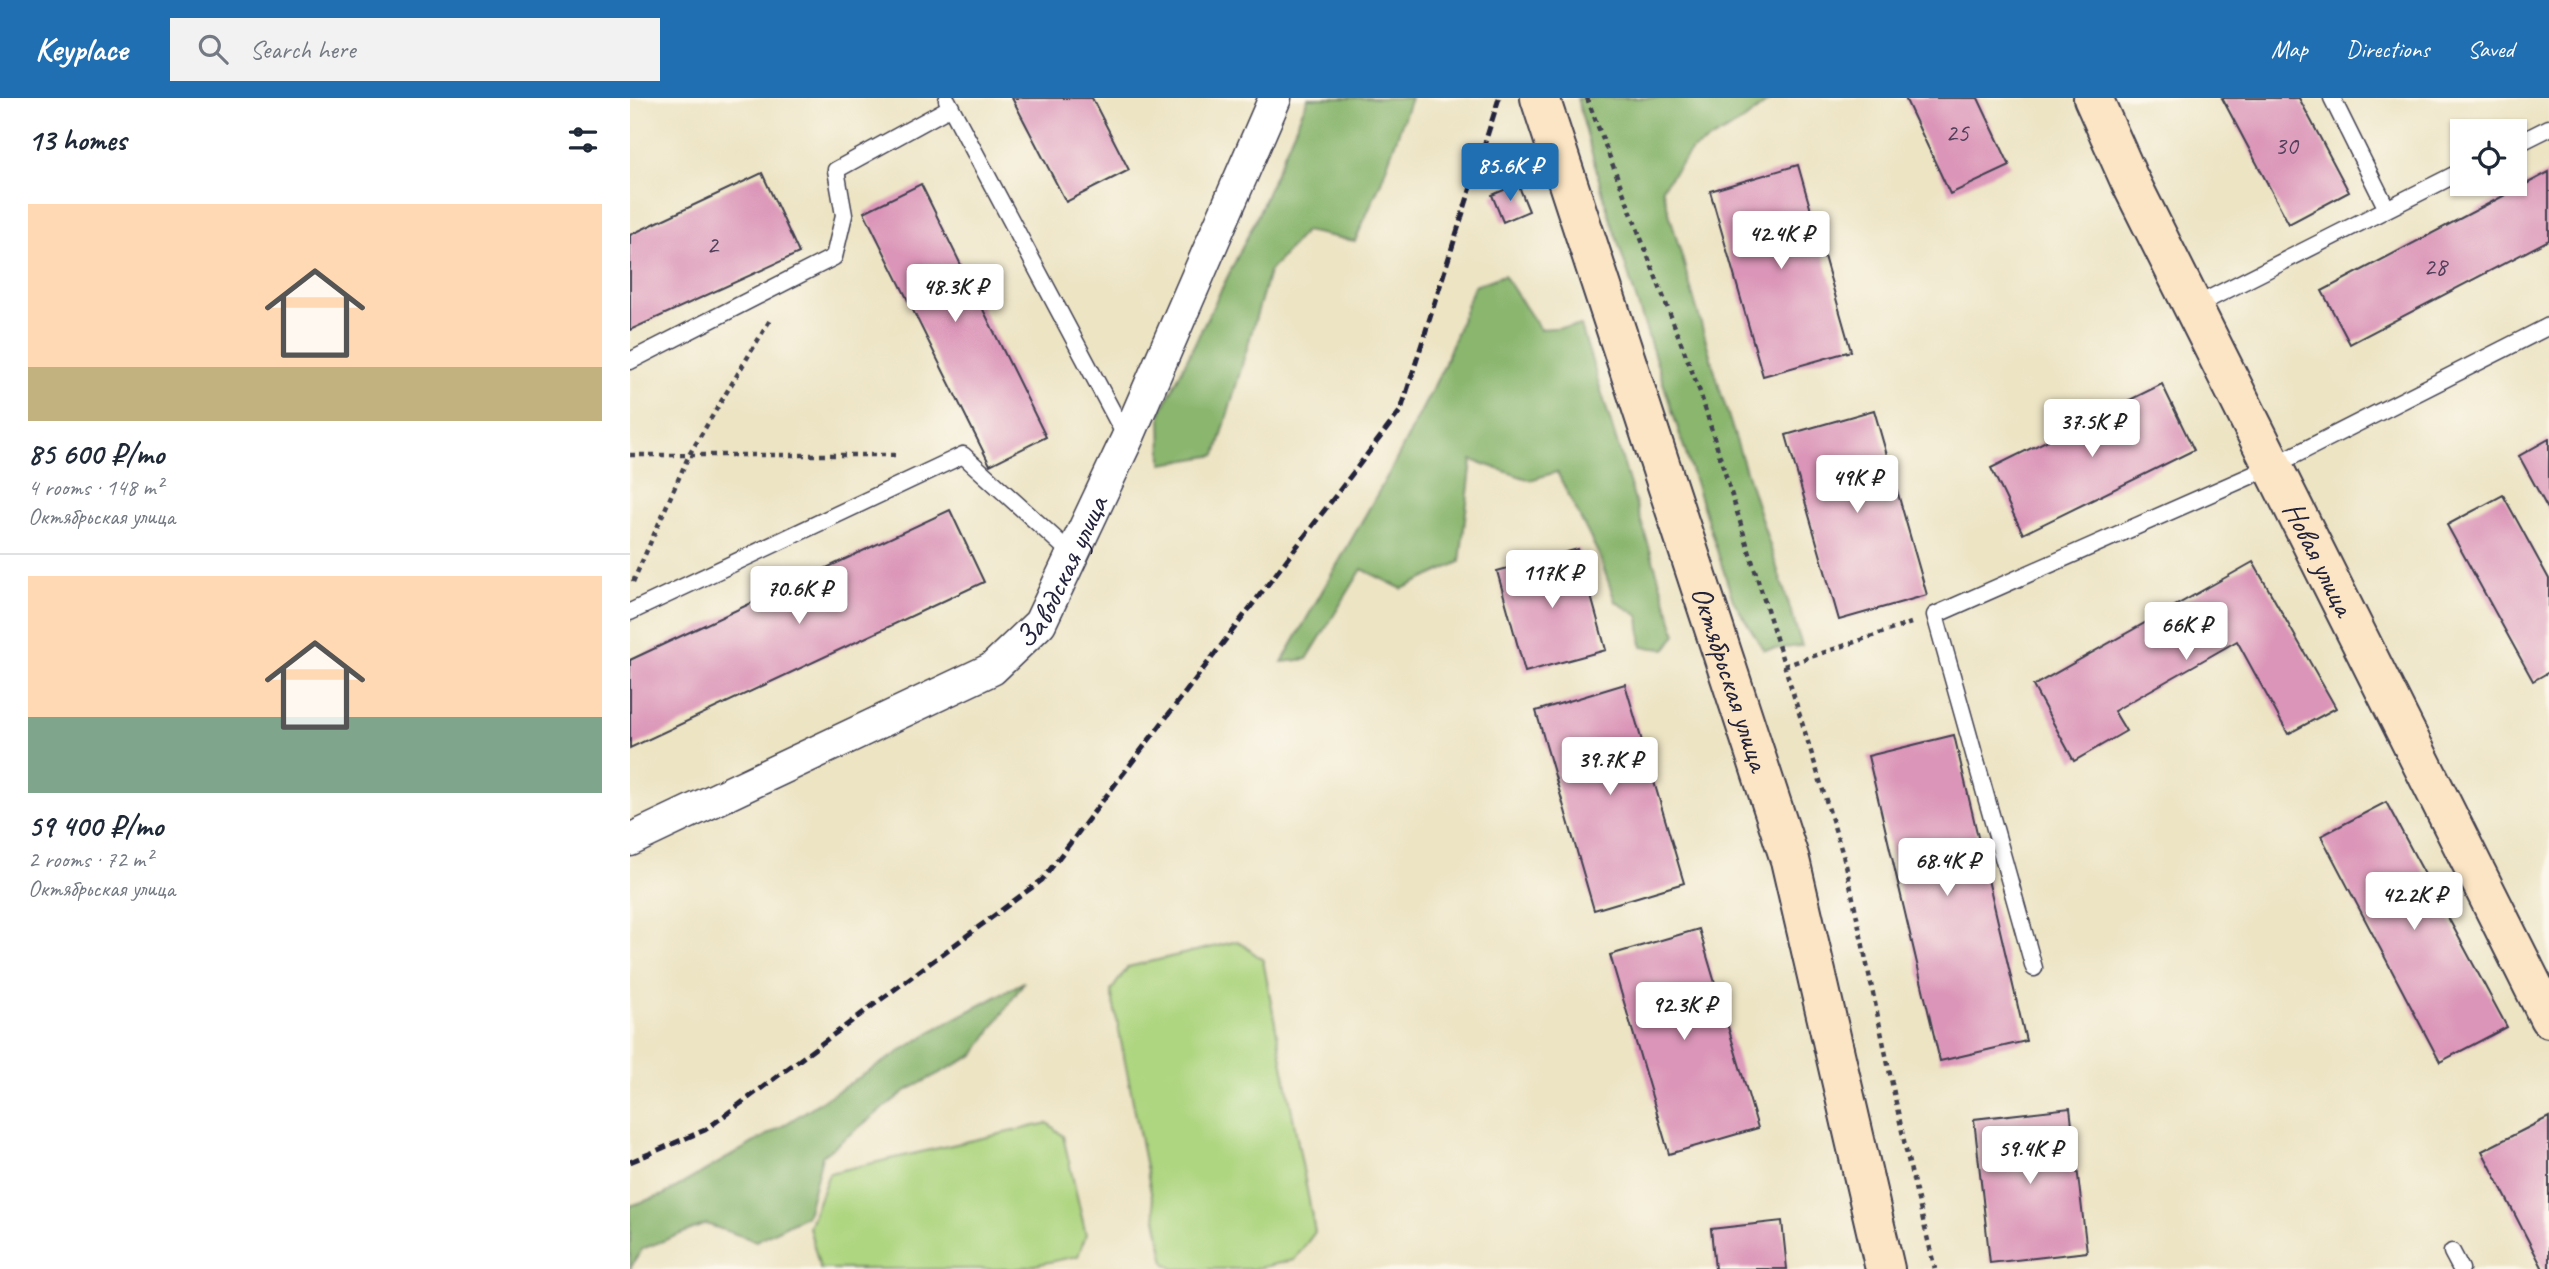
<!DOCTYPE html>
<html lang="en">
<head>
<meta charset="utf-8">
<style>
  body { margin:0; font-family:Caveat,sans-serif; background:#f2f2f3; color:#1f2937; height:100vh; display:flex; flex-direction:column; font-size:26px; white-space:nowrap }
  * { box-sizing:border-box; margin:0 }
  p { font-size:23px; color:#747a83 }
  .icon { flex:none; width:38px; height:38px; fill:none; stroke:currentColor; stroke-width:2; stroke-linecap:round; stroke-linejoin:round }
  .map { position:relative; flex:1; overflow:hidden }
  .sheet { display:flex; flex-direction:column; background:#fff; width:630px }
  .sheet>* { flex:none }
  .buttons { position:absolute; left:1820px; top:21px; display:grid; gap:14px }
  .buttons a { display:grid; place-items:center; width:77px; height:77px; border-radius:0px; background:#fff; box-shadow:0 2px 5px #0004; font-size:35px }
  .price { position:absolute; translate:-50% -60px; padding:0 16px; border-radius:7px; background:#fff; color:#222; font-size:23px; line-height:46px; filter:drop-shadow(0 2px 4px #0008) }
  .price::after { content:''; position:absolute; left:50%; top:42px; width:21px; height:16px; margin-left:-10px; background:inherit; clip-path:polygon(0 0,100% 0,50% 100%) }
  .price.active { background:#1f6fb2; color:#fff }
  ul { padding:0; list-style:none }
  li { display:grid; align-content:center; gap:14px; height:371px; padding:0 28px }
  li+li { border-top:2px solid #e0e1e3 }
  li span { display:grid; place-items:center; height:217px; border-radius:0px; color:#555 }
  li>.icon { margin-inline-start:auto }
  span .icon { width:126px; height:126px; fill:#fffc; stroke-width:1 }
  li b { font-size:30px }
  h2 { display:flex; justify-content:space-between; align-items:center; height:84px; padding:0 28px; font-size:30px }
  header { display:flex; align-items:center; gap:42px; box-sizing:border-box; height:98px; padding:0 35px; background:#1f6fb2; color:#fff }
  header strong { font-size:33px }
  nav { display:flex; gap:38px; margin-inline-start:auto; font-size:24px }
  .search { width:490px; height:63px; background:#f2f2f3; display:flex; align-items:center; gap:18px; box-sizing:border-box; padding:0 24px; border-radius:0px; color:#747a83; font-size:26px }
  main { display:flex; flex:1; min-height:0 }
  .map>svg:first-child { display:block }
  .green { fill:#aed580; stroke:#687c5e; stroke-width:2 }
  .forest { fill:#8ab66e; stroke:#566c54; stroke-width:2 }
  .building { fill:#db95b8 }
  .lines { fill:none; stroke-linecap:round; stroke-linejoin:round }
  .service-casing { stroke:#403f50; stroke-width:19 }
  .minor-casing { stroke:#403f50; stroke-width:35 }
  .secondary-casing { stroke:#403f50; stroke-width:42 }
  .path { stroke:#403f50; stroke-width:4.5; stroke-dasharray:5 5; stroke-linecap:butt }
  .service { stroke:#fff; stroke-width:16 }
  .minor { stroke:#fff; stroke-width:32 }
  .secondary { stroke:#fce5c4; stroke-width:38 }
  .rail { stroke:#22223b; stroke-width:5; stroke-dasharray:10 5; stroke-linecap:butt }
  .labels { text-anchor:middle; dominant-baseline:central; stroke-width:5; stroke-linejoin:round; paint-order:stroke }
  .number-label { font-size:26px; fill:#503f5a }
  .street-label { font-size:30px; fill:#22223b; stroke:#fbf7ec }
</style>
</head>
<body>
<header>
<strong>Keyplace</strong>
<div class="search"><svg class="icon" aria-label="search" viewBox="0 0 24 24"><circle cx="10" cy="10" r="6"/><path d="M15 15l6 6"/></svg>Search here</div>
<nav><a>Map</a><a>Directions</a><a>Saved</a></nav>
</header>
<main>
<section class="sheet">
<h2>13 homes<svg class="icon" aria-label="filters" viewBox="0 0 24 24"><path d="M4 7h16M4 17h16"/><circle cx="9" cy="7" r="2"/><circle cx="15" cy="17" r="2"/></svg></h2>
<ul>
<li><span style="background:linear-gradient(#ffd9b3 75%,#c2b280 0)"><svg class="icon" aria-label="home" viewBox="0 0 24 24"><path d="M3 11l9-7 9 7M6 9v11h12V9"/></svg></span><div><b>85 600 ₽/mo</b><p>4 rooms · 148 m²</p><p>Октябрьская улица</p></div></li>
<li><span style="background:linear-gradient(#ffd9b3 65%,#7fa58c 0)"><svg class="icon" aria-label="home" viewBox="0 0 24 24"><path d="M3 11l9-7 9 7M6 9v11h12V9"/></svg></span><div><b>59 400 ₽/mo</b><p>2 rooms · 72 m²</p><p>Октябрьская улица</p></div></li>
</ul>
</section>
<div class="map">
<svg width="1919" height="1171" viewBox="0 0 1919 1171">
  <rect width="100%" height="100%" fill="#fbf7ec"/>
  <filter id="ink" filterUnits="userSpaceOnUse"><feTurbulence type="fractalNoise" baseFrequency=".0143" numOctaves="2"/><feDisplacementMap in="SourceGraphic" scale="14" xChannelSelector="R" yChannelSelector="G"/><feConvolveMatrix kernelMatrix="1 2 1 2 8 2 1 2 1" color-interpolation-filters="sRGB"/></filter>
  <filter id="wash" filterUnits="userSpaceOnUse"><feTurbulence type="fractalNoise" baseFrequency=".00686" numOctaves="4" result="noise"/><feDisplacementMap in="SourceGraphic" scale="28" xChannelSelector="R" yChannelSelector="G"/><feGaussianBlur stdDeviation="1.57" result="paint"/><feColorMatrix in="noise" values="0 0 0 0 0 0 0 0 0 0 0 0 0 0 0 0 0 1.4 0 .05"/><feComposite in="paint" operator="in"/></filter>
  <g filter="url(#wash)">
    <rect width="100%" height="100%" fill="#ede4c4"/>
    <path class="green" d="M608,843L633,862L685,1134L664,1162L623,1171H544L535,1165L481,893L498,869Z
      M418,1025L433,1038L456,1137L448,1158L386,1171H190L179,1129L199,1075Z"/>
    <path class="forest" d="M678,0H781L751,84L725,143L675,133L639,174L586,357L532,366L531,314L626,121Z
      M947,0H1142L1115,22L1062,52L1032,90L1091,295L1172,548L1134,552L1103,502L975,104Z
      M874,177L910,231L951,228L1046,536L1036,551L1012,549L1009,518L985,503L969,457L927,374L900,382L842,362L830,464L772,491L732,471L677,561L652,564L762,370L813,270L844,188Z
      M394,884L344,957L277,992L192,1058L177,1117L126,1143L76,1126L12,1151L0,1171V1108L33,1097L154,1027L307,930Z"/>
    <g id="blocks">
      <path class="building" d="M382,0H462L499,72L436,104Z
        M1275,0H1348L1380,68L1320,96Z
        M1592,0H1669L1719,94L1659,126Z
        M1168,67L1221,253L1133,278L1080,93Z
        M1919,74V142L1720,246L1692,193Z
        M132,75L169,155L0,232V137Z
        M291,86L416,339L360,367L234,114Z
        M888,86L899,113L873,124L862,97Z
        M1532,286L1564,352L1393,436L1361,370Z
        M1244,312L1297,497L1209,522L1156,337Z
        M1919,341V413L1889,358Z
        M1873,397L1919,481V574L1903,583L1817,427Z
        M320,412L354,484L0,650V562Z
        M948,451L976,552L895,574L867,473Z
        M1623,464L1706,610L1658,636L1607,543L1484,613L1496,633L1444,663L1403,588Z
        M995,586L1054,785L964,812L906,613Z
        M1324,637L1396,943L1310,963L1238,658Z
        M1756,704L1877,929L1810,964L1691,738Z
        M1069,831L1128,1030L1039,1056L980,857Z
        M1440,1010L1457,1154L1360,1165L1344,1021Z
        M1919,1019V1171H1913L1852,1053Z
        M1152,1123L1157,1171H1085L1081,1131Z"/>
    </g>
  </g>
  <g filter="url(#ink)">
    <use href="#blocks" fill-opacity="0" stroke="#403f50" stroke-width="2"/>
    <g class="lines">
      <g class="service-casing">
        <path id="service" d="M1702,0L1757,111
          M317,2L497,341
          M1885,47L1919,30
          M1563,209L1832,73
          M0,263L204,159L214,117L206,72L321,9
          M0,514L333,357L443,457
          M1404,870L1305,517L1643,368L1919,228
          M1822,1154L1831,1171"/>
      </g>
      <g class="minor-casing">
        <g id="minor">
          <path id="s1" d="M0,742L362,571L410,525L497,341L645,0"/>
        </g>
      </g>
      <g class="secondary-casing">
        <g id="secondary">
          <path id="s2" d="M910,0L1160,762L1255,1171"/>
          <path id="s3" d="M1463,0L1499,81L1919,920"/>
        </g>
      </g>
      <path class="path" d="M957,0L1070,294L1216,767L1277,1057L1305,1171
        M0,357H269
        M3,484L59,357L140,222
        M1154,568L1281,525"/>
      <use href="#service" class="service"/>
      <use href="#minor" class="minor"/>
      <use href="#secondary" class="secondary"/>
      <path class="rail" d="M0,1064L75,1032L412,782L771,312L869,0"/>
    </g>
  </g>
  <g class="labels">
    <g class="number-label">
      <text x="1327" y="34">25</text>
      <text x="1656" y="47">30</text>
      <text x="82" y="146">2</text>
      <text x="1805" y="168">28</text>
    </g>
    <g class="street-label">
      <text stroke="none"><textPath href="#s3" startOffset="513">Новая улица</textPath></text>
      <text stroke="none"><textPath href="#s1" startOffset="522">Заводская улица</textPath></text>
      <text stroke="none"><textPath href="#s2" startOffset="611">Октябрьская улица</textPath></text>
    </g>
  </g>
</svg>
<div class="buttons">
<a><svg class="icon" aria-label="locate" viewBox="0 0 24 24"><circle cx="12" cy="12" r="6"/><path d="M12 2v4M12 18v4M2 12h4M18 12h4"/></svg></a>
</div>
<b class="price active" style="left:880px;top:105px">85.6K ₽</b>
<b class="price" style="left:1151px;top:173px">42.4K ₽</b>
<b class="price" style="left:325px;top:226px">48.3K ₽</b>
<b class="price" style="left:1462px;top:361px">37.5K ₽</b>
<b class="price" style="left:1227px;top:417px">49K ₽</b>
<b class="price" style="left:922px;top:512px">117K ₽</b>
<b class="price" style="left:169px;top:528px">70.6K ₽</b>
<b class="price" style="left:1556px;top:564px">66K ₽</b>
<b class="price" style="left:980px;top:699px">39.7K ₽</b>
<b class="price" style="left:1317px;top:800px">68.4K ₽</b>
<b class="price" style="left:1784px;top:834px">42.2K ₽</b>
<b class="price" style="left:1054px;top:944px">92.3K ₽</b>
<b class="price" style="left:1400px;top:1088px">59.4K ₽</b>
</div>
</main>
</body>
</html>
